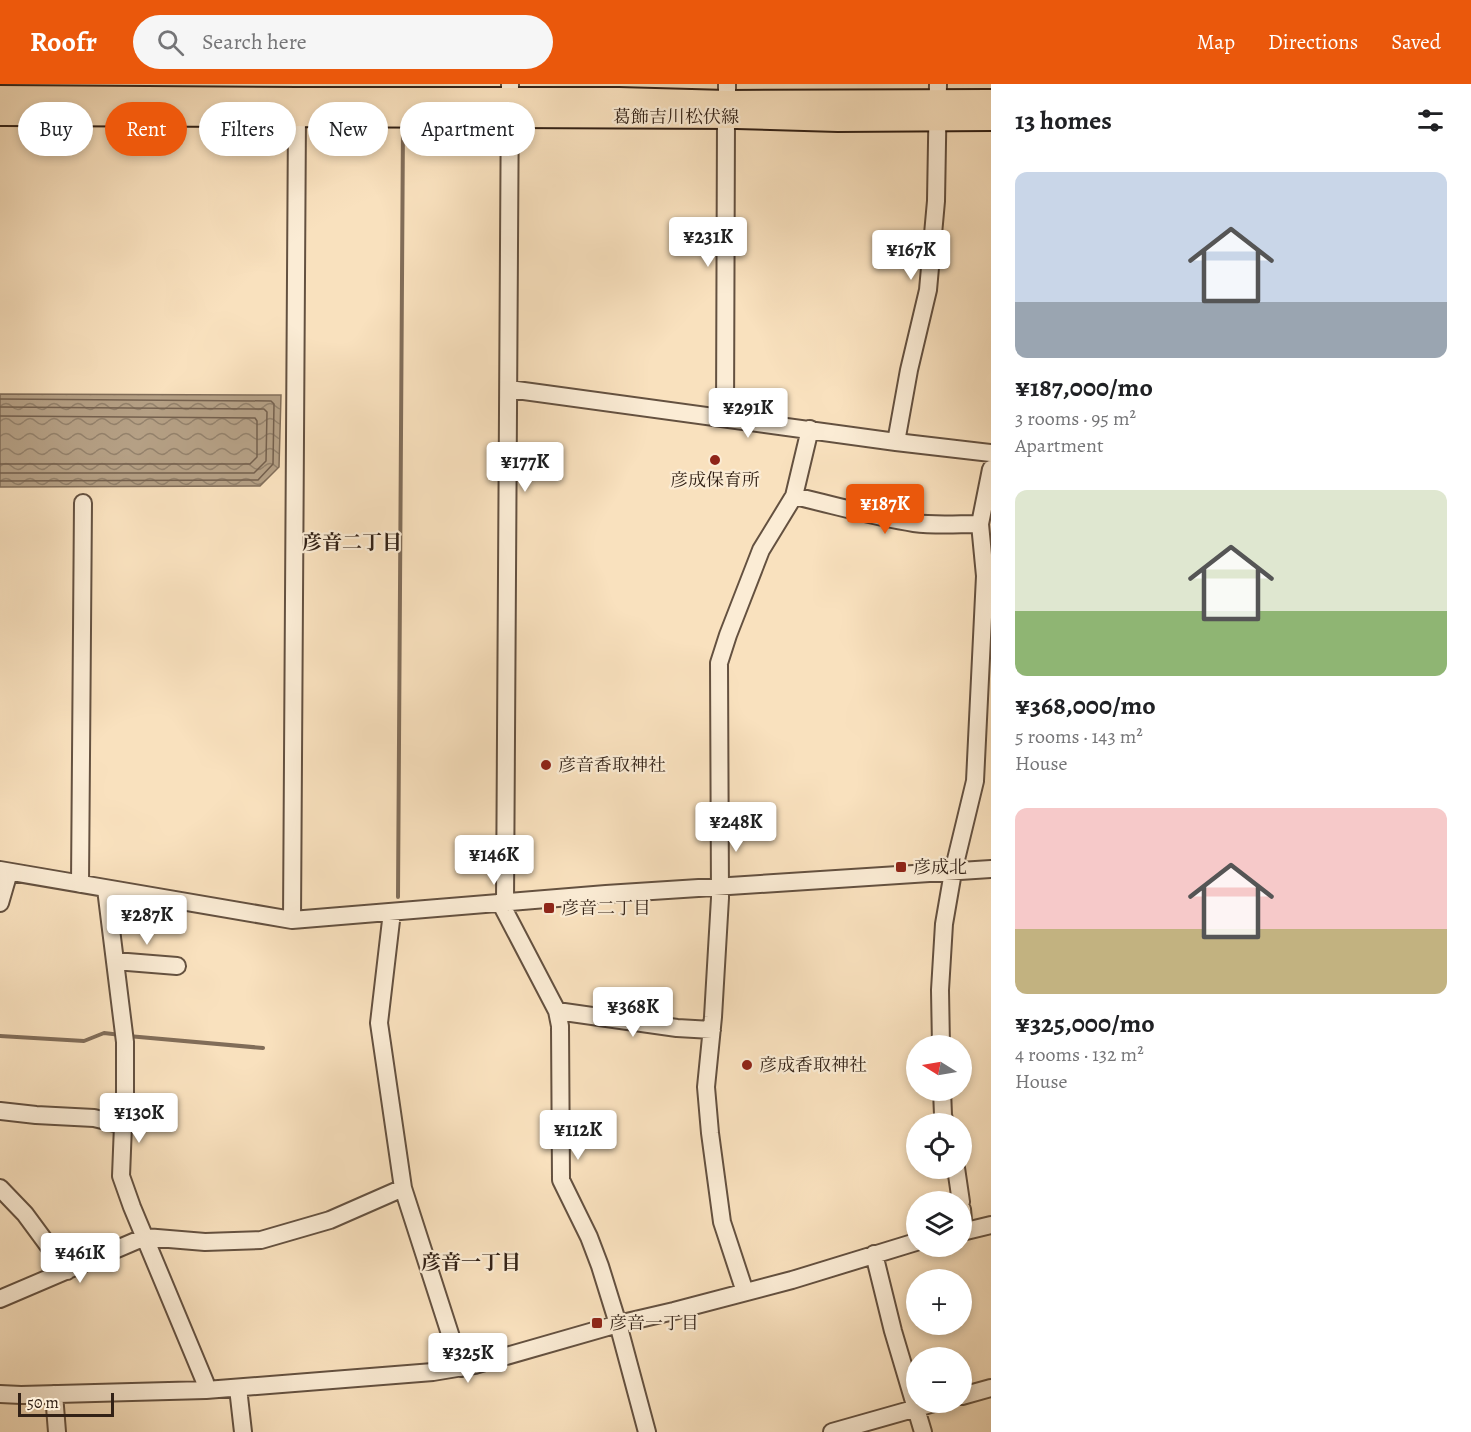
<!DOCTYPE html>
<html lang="en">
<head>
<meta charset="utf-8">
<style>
  body { margin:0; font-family:Alegreya,"Noto Serif JP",serif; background:#f6f6f6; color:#202124; height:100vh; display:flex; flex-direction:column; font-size:22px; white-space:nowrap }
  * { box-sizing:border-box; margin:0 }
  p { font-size:20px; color:#757577 }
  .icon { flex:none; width:33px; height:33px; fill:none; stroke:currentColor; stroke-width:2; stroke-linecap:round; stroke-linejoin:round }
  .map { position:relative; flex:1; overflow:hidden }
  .panel { display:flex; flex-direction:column; background:#fff; width:480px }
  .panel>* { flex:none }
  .top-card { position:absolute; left:18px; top:18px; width:570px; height:54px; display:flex; gap:12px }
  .needle { width:39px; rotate:281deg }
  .tools { position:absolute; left:906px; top:951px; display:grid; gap:12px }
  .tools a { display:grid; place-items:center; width:66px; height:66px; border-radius:50%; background:#fff; box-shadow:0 3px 9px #0003; font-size:30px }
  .scale { position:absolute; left:18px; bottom:15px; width:96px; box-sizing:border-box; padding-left:6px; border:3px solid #322116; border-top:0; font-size:16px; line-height:21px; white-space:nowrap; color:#322116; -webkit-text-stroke:4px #fbecd5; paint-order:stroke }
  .price { position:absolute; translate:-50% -51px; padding:0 14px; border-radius:6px; background:#fff; color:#222; font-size:20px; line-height:39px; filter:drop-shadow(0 2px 3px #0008) }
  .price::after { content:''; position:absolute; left:50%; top:36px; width:18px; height:14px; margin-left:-9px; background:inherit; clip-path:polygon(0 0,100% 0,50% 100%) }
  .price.active { background:#ea580c; color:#fff }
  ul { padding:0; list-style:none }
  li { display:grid; align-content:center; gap:12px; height:318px; padding:0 24px }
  li span { display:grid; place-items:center; height:186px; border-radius:12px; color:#555 }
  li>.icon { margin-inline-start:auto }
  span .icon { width:108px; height:108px; fill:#fffc; stroke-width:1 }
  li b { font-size:26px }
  h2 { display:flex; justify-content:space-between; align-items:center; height:72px; padding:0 24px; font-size:26px }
  .pill { padding:0 21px; border-radius:27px; background:#fff; box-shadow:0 3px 9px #0003; font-size:21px; line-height:54px }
  .pill.active { background:#ea580c; color:#fff }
  header { display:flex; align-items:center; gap:36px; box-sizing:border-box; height:84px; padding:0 30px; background:#ea580c; color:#fff }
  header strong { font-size:28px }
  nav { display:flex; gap:33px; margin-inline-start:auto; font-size:21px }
  .search { width:420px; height:54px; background:#f6f6f6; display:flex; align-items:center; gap:15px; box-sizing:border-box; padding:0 21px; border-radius:33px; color:#757577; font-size:22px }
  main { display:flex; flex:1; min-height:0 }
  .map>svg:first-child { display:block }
  .water { fill:url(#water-waves); stroke:#816d59; stroke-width:1.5 }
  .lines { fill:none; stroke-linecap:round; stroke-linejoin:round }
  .shore { stroke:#74604e; stroke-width:1.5 }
  .stream { stroke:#816d59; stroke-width:4 }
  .minor-casing { stroke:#645140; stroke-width:20 }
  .major-casing { stroke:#322116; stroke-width:26 }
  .minor { stroke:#fbecd5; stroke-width:16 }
  .major { stroke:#f9e1be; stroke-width:22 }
  .poi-dot { fill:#8f2418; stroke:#fbecd5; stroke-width:2 }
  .labels { text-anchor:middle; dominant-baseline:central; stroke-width:4.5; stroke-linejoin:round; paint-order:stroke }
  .street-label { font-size:18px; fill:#322116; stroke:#fbecd5 }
  .poi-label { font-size:18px; fill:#322116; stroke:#fbecd5; text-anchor:start }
  .neighbourhood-label { font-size:20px; font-weight:bold; fill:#322116; stroke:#fbecd5 }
</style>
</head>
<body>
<header>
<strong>Roofr</strong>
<div class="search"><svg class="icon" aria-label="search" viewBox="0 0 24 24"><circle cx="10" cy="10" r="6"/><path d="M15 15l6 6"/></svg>Search here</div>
<nav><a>Map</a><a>Directions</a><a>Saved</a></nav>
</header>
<main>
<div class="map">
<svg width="991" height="1348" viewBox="0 0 991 1348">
  <defs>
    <pattern id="water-waves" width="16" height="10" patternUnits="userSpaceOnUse" patternTransform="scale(1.5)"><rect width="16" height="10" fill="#b5a085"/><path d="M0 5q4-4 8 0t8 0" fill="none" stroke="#94826c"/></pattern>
  </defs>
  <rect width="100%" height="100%" fill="#f9e1be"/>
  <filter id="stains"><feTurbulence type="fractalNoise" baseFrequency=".00333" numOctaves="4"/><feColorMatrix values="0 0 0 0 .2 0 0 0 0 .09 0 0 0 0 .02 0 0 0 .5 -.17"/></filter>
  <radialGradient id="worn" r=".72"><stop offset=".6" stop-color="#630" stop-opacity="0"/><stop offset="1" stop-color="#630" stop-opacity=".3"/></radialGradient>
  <path class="water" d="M0,310L281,311L279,383L260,402L0,403Z"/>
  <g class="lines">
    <path class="shore" d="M0,315L271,317L274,320L273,380L258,396L0,397
      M0,323L264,325L267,328L266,377L254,389H0
      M0,332L255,334L257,337V373L250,380H0"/>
    <path class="stream" d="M398,813L403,40
      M0,952L84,957L104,949L121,951
      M128,952L263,964"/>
    <g class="minor-casing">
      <path id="minor" d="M727,18V0
        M509,305L896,358L991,369
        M725,335L726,33
        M896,358L909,286L928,206L936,117L938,0
        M794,412C834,421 874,433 914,439C936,442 958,440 980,440
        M0,786L292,836L606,810L991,785
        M80,800L83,419
        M106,805L125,958V1019L123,1041L121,1092L132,1123L205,1298L206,1306
        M500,818L557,927L560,942L561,1096L589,1153L600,1182L618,1240L647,1348
        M505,818L510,0
        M0,819L9,788
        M392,828L379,939L403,1104L461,1284
        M292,836L297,32
        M115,877L177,882
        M557,927L677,944L712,946
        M941,962L940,906L944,840L953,788L975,697L985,492L980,440L991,385
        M942,1006L943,1031L945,1040
        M0,1027L36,1031L94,1034L123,1041
        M956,1084L961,1118
        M0,1104L25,1130L67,1187
        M962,1125L964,1147
        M962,1148L991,1141
        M874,1170L893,1247L923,1348
        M745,1208L722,1138L710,1049L706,1003L713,933L720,814L719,579L728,551L761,466L794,412L810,345
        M0,1215L145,1153L205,1158L261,1156L330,1136L403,1104
        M238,1304L243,1348
        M0,1310L21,1311L206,1306L433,1288L475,1281L618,1240L674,1227L792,1196L916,1158
        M54,1310L57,1348
        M962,1312L991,1304
        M832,1348L938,1318"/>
    </g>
    <g class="major-casing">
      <path id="major" d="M0,13L297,15H619L727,18L991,17
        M0,30L737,33L838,36L991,35"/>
    </g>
    <use href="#minor" class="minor"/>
    <use href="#major" class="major"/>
  </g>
  <g class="poi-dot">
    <circle cx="715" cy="376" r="6"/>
    <circle cx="546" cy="681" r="6"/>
    <rect x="895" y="777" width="12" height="12" rx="3"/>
    <rect x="543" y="818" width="12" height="12" rx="3"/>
    <circle cx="747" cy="981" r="6"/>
    <rect x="591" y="1233" width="12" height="12" rx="3"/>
  </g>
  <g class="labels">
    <g class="street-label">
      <text x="676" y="33">葛飾吉川松伏線</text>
    </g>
    <g class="poi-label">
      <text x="715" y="396" text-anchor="middle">彦成保育所</text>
      <text x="558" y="681">彦音香取神社</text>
      <text x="913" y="783">彦成北</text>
      <text x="561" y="824">彦音二丁目</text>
      <text x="759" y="981">彦成香取神社</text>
      <text x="609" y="1239">彦音一丁目</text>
    </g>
    <g class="neighbourhood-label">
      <text x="352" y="458">彦音二丁目</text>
      <text x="471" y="1178">彦音一丁目</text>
    </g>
  </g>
  <rect width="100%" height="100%" filter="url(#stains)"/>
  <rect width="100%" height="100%" fill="url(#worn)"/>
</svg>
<div class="tools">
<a><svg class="needle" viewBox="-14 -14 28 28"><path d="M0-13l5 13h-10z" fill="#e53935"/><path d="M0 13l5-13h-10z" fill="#757577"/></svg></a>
<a><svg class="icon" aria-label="locate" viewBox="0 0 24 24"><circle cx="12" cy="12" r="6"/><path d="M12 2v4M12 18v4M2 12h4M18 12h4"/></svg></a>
<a><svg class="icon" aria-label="layers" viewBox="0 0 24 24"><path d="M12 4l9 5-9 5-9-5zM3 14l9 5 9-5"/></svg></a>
<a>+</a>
<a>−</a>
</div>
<div class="scale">50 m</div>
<b class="price" style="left:708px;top:184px">¥231K</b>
<b class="price" style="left:911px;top:197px">¥167K</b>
<b class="price" style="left:748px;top:355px">¥291K</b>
<b class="price" style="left:525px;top:409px">¥177K</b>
<b class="price active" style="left:885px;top:451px">¥187K</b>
<b class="price" style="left:736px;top:769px">¥248K</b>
<b class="price" style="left:494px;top:802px">¥146K</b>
<b class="price" style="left:147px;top:862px">¥287K</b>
<b class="price" style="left:633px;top:954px">¥368K</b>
<b class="price" style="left:139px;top:1060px">¥130K</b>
<b class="price" style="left:578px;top:1077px">¥112K</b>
<b class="price" style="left:80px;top:1200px">¥461K</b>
<b class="price" style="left:468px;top:1300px">¥325K</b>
<div class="top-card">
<a class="pill">Buy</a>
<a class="pill active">Rent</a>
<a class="pill">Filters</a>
<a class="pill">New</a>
<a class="pill">Apartment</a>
</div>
</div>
<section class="panel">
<h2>13 homes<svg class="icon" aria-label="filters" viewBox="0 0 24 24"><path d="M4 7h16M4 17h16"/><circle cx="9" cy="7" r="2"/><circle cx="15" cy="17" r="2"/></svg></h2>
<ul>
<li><span style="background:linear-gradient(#c9d6e8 70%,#9aa5b1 0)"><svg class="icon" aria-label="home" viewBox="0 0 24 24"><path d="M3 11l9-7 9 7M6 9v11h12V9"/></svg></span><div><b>¥187,000/mo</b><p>3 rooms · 95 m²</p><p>Apartment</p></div></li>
<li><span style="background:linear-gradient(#dfe7d0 65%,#8fb573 0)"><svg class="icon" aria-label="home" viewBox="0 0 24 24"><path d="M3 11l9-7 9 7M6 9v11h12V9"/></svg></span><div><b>¥368,000/mo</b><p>5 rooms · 143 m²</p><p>House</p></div></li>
<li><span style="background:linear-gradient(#f6c9c9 65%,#c2b280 0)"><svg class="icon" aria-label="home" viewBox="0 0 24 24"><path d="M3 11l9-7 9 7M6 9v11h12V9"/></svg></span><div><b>¥325,000/mo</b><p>4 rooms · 132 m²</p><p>House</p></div></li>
</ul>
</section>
</main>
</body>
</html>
